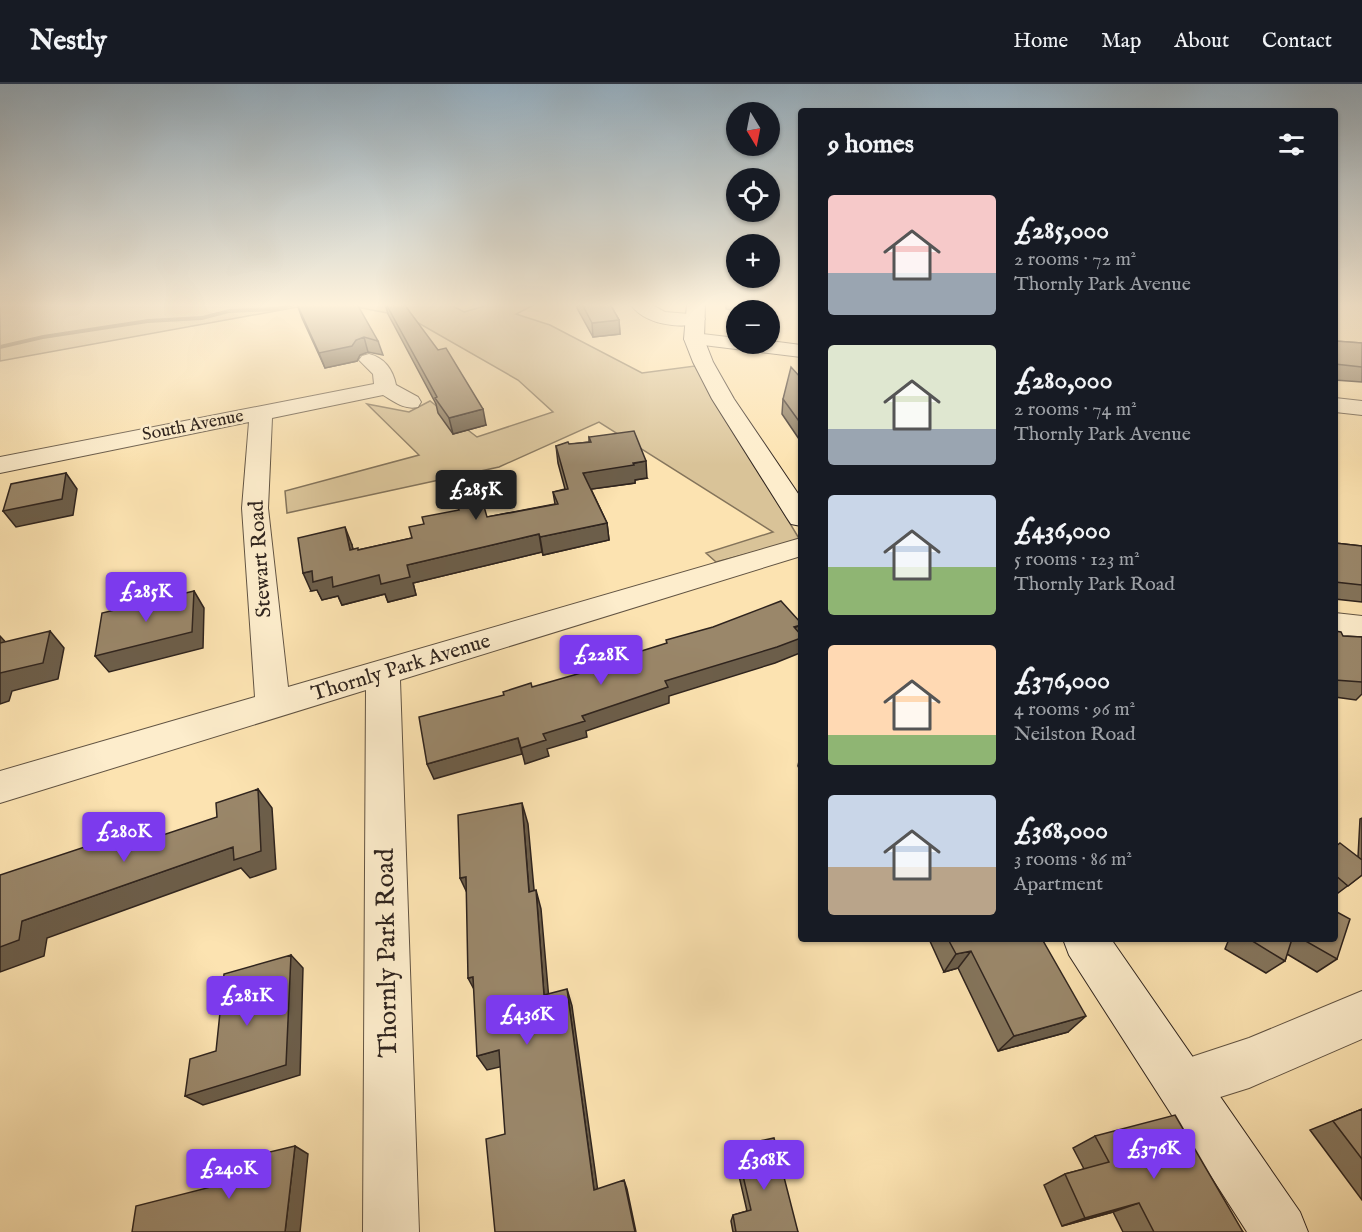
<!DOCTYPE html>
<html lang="en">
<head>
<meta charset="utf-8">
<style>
  body { margin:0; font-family:"IM FELL English",serif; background:#242831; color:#f1f3f6; height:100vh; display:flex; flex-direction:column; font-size:22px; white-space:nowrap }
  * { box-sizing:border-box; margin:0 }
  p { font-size:20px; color:#9ea1a6 }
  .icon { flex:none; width:33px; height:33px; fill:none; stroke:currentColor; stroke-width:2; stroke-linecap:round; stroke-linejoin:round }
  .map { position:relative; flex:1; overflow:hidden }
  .details { position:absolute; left:798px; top:24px; width:540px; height:834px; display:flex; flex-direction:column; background:#171b24; border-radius:6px; box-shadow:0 2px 4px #0004 }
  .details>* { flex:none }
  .needle { width:39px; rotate:170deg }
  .tools { position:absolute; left:726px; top:18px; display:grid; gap:12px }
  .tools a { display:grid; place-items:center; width:54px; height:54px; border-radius:50%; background:#171b24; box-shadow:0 2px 4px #0004; font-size:30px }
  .price { position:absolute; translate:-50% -51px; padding:0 14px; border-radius:6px; background:#7c3aed; color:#fff; font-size:20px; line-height:39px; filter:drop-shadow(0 2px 3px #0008) }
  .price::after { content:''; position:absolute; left:50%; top:36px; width:18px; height:14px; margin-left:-9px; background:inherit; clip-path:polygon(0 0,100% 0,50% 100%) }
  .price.active { background:#222; color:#fff }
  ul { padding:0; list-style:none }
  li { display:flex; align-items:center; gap:18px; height:150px; padding:0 30px }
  li span { display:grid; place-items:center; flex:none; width:168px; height:120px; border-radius:6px; color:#555 }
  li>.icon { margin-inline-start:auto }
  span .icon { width:72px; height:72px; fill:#fffc; stroke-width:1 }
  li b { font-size:26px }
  h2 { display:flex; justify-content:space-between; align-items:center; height:72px; padding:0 30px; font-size:26px }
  header { display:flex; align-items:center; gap:36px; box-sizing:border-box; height:84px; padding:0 30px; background:#171b24; border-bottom:2px solid #363941 }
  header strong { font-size:28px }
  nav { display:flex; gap:33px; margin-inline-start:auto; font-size:21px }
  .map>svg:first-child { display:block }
  .green { fill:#d9c398; stroke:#84745b; stroke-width:1.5 }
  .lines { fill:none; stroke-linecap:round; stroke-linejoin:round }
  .stream { fill:#807058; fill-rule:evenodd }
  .street-casing { stroke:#625443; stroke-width:2 }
  .secondary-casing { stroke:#2f241e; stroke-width:2 }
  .street { fill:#fdedcc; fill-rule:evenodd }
  .secondary { fill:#fdedcc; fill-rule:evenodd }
  .wall { fill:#84745b; stroke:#2f241e; stroke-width:1.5 }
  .shaded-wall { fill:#6c5e4a; stroke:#2f241e; stroke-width:1.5 }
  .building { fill:#9a876a; stroke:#2f241e; stroke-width:1.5 }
  .labels { text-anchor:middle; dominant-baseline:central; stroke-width:5; stroke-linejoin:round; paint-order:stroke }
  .far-street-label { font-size:18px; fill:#2f241e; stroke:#fdedcc }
  .street-label { font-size:21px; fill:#2f241e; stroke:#fdedcc }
  .near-street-label { font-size:26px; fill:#2f241e; stroke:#fdedcc }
</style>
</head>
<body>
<header>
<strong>Nestly</strong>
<nav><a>Home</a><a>Map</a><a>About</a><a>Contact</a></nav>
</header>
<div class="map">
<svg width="1362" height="1148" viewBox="0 0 1362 1148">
  <rect width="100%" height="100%" fill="#fce3b1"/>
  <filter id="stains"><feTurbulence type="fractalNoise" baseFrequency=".00333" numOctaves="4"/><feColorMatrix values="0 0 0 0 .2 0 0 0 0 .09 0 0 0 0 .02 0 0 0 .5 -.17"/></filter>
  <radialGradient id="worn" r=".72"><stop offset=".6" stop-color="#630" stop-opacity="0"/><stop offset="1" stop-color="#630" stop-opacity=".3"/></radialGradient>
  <path class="green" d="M0,220H314L0,277Z
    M341,220H449L464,228L492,220H536L516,230L550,241L642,289L695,282L800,456L716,478L706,469L773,448L599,338L499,383L287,429L285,407L419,371L367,320L409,328L430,317L477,353L553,328L518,296L408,233Z"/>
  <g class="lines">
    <path class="stream" d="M290,220H302L275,227L229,229L202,236L148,239L43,255L0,265V261L43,251L148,235L202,232L229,225L275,223Z"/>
    <g class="street-casing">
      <path id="street" d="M630,220H650L665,228L702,231L705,235L702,239C679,245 645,241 630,220Z
        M694,249L736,254V260H770V257L801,261V273L687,259L684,255L687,251Z
        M369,270C385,274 393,286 396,301L418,313L421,318L418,323C404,326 395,318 383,311L272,334L268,424L288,603L801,454V472L400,596L419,1148H363L366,606L0,719V687L255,613L242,424L249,338L0,389V373L374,300L373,290L359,276L362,272Z
        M1335,314L1362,317V331L1335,328Z
        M1335,529L1362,532V554L1335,551Z
        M1362,907V955L1249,1004L1182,1025L1164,1018L1157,1000L1164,982L1249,954Z"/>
    </g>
    <g class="secondary-casing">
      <path id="secondary" d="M687,220H705L704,255L713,278L734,315L801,414V442L791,440L787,434L712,315L693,278L684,255Z
        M1063,855H1111L1300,1128L1308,1148H1247L1069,871Z"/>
    </g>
    <use href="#street" class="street"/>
    <use href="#secondary" class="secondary"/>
  </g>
  <path class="wall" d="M297,220L378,257L383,271L368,268L360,271L357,277L325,284L302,234Z
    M385,220H404L486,341L453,350L438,329L436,320L388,230Z
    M577,220H610L619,236L620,250L593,253L577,224Z
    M726,220H769L768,226L736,227L726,225Z
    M1335,257L1362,259V298L1335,296Z
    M801,294V358L782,330L783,315Z
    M589,353L647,394L635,396V399L591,405L607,439L609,456L543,471L542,468L413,499L416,511L388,518L385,510L342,521L338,512L322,516L317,506L311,507L352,461L353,466H358L412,454L487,433L555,420L553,408L565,405L558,379L556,362L589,358Z
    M1335,459L1362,462V518L1335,515Z
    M1335,547L1343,552L1362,553V610L1356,616L1335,613Z
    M801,667V689L798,682Z
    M1362,734V791L1338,809L1335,806V763L1358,773L1360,735Z
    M929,855H1042L1068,948L998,967L958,884L944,888Z
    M1229,855H1335L1337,875L1317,888L1287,870L1285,877L1266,889L1225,865Z
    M1362,1025V1116L1310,1046Z
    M1095,1052L1243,1148H1123L1113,1128L1062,1142L1044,1101L1065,1090L1084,1085L1073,1064Z
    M736,1062L798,1148H733L731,1137L733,1131L747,1127L734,1070Z"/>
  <path class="shaded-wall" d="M619,236L620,250L593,253L592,239Z
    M364,253L368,268L360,271L357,277L325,284L319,269Z
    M483,325L486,341L453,350L449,334Z
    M646,377L647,394L635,396V399L585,406L583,389Z
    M66,389L77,405L73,431L16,443L3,427Z
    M607,439L609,456L543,471L540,453Z
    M345,443L352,461L357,484L350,466Z
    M539,450L542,468L413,499L416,511L388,518L385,510L342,521L338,512L322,516L317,506L311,507L303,489L312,487L332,493L379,491L407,481Z
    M194,507L204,524L203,564L109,588L95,572Z
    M801,541L800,554H801V562L800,569L775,579L669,612V619L586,647L587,653L547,665L549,672L525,680L521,664L543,650L582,632L665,597Z
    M50,547L64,564L58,595L12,607L9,617L0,620V589Z
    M0,552L11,564L0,570Z
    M518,654L522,670L434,695L427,680Z
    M258,705L272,724L276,785L250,794L241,784L47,854L44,872L0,888V863L22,837L233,763Z
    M522,719L528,740L536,827L529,808Z
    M139,745L157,763L139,759Z
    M466,793L469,813L460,794Z
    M536,806L541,825L550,927L544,911Z
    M971,867L958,884L944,888L956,870Z
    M291,871L303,884L300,991L203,1021L185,1012Z
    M473,893L477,911L468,894Z
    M567,905L572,922L599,1115L594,1106Z
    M1086,932L1068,948L998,967L1014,952Z
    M499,966L508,981L487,986L477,972Z
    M295,1062L308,1070L300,1148H285Z
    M624,1096L627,1105L636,1148H635Z
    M1139,1119L1113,1128L1062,1142L1085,1134Z"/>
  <path class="building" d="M297,220H357L378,257L364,253L356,256L352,262L319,269Z
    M386,220H404L438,266L446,264L483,325L449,334L435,314L437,313Z
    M582,220H610L619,236L592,239Z
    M1335,257L1362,259V283L1335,280Z
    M791,283L801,294V340L783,315Z
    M634,347L646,377L633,379L634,381L583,389L607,439L540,453L539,450L407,481L410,493L381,500L379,491L333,503L332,493L313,498L312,487L303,489L298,454L345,443L350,466L358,464V466L412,454L409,443L424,440L422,433L459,426L458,424L483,419L487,433L558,420L553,408L568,405L556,362L568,358L569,360L591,358L589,353Z
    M66,389L62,415L3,427L11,400Z
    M1335,459L1362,462V501L1335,498Z
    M194,507L192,548L95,572L102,529Z
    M781,517L801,539V541L794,543L801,551V554L777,563L665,597L668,603L582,632L585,637L543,650L546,656L521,664L518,654L427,680L419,633L504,611L503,608L531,599L532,603L588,587L587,584L667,559L666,556L713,543Z
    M50,547L43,579L0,589V559Z
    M1335,547L1341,548L1343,552L1362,553V598L1335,596Z
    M258,705L261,767L234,776L233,763L22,837L19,856L0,863V791L139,745V759L217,733L216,719Z
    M522,719L529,808L536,806L544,911L567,905L594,1106L624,1096L635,1148H495L486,1055L505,1050L499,966L477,972L473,893L468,894L466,793L460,794L458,731Z
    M1340,759L1362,776V791L1348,802L1335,791V763Z
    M1335,827L1350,835L1337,875L1302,855H1335Z
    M948,855H1042L1086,932L1014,952L971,867L956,870Z
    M1249,855H1292L1285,877Z
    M291,871L286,981L185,1012L190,975L216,967L224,890Z
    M1362,1025V1075L1333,1037Z
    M1175,1031L1243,1148H1154L1139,1119L1085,1134L1065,1090L1109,1078L1095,1052Z
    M774,1054L798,1148H736L733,1131L751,1126L736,1062Z
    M295,1062L285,1148H132L136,1122L219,1101L223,1079Z"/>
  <linearGradient id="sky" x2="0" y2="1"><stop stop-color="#94adbe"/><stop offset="0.58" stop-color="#fef2dc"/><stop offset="1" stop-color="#fef2dc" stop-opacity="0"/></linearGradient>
  <rect width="1362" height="381" fill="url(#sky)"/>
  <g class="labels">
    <g class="far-street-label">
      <text transform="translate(193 342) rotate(-11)">South Avenue</text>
    </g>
    <g class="street-label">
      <text transform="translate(261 475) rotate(-94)">Stewart Road</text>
      <text transform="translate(401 584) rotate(-17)">Thornly Park Avenue</text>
    </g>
    <g class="near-street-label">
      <text transform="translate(387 869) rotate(-91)">Thornly Park Road</text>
    </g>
  </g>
  <rect width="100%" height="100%" filter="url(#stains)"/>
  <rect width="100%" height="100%" fill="url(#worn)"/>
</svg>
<div class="tools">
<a><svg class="needle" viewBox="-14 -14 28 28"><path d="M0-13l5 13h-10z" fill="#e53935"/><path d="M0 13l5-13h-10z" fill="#9ea1a6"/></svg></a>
<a><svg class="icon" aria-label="locate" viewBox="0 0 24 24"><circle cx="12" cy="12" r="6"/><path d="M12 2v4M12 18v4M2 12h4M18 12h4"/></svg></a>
<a>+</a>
<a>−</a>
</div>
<b class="price active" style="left:476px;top:437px">£285K</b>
<b class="price" style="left:146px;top:539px">£285K</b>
<b class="price" style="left:601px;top:602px">£228K</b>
<b class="price" style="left:124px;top:779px">£280K</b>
<b class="price" style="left:247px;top:943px">£281K</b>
<b class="price" style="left:527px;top:962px">£436K</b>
<b class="price" style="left:1154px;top:1096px">£376K</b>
<b class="price" style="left:764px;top:1107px">£368K</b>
<b class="price" style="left:229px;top:1116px">£240K</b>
<section class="details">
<h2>9 homes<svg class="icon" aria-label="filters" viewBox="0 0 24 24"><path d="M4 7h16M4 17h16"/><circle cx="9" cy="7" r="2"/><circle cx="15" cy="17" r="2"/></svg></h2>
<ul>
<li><span style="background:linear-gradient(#f6c9c9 65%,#9aa5b1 0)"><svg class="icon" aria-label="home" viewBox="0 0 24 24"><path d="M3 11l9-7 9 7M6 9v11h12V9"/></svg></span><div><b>£285,000</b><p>2 rooms · 72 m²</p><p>Thornly Park Avenue</p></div></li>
<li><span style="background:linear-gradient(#dfe7d0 70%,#9aa5b1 0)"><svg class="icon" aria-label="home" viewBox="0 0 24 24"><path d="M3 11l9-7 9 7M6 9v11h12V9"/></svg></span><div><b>£280,000</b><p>2 rooms · 74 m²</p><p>Thornly Park Avenue</p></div></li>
<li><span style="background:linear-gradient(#c9d6e8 60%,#8fb573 0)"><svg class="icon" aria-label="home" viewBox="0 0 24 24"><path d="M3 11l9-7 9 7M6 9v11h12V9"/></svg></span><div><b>£436,000</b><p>5 rooms · 123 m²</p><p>Thornly Park Road</p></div></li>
<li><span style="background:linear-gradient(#ffd9b3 75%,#8fb573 0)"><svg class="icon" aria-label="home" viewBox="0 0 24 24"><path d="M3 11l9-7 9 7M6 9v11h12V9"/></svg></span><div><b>£376,000</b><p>4 rooms · 96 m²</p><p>Neilston Road</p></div></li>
<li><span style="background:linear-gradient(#c9d6e8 60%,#b9a48a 0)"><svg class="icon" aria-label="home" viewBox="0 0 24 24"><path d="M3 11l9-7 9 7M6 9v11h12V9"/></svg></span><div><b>£368,000</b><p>3 rooms · 86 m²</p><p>Apartment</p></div></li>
</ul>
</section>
</div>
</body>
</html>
